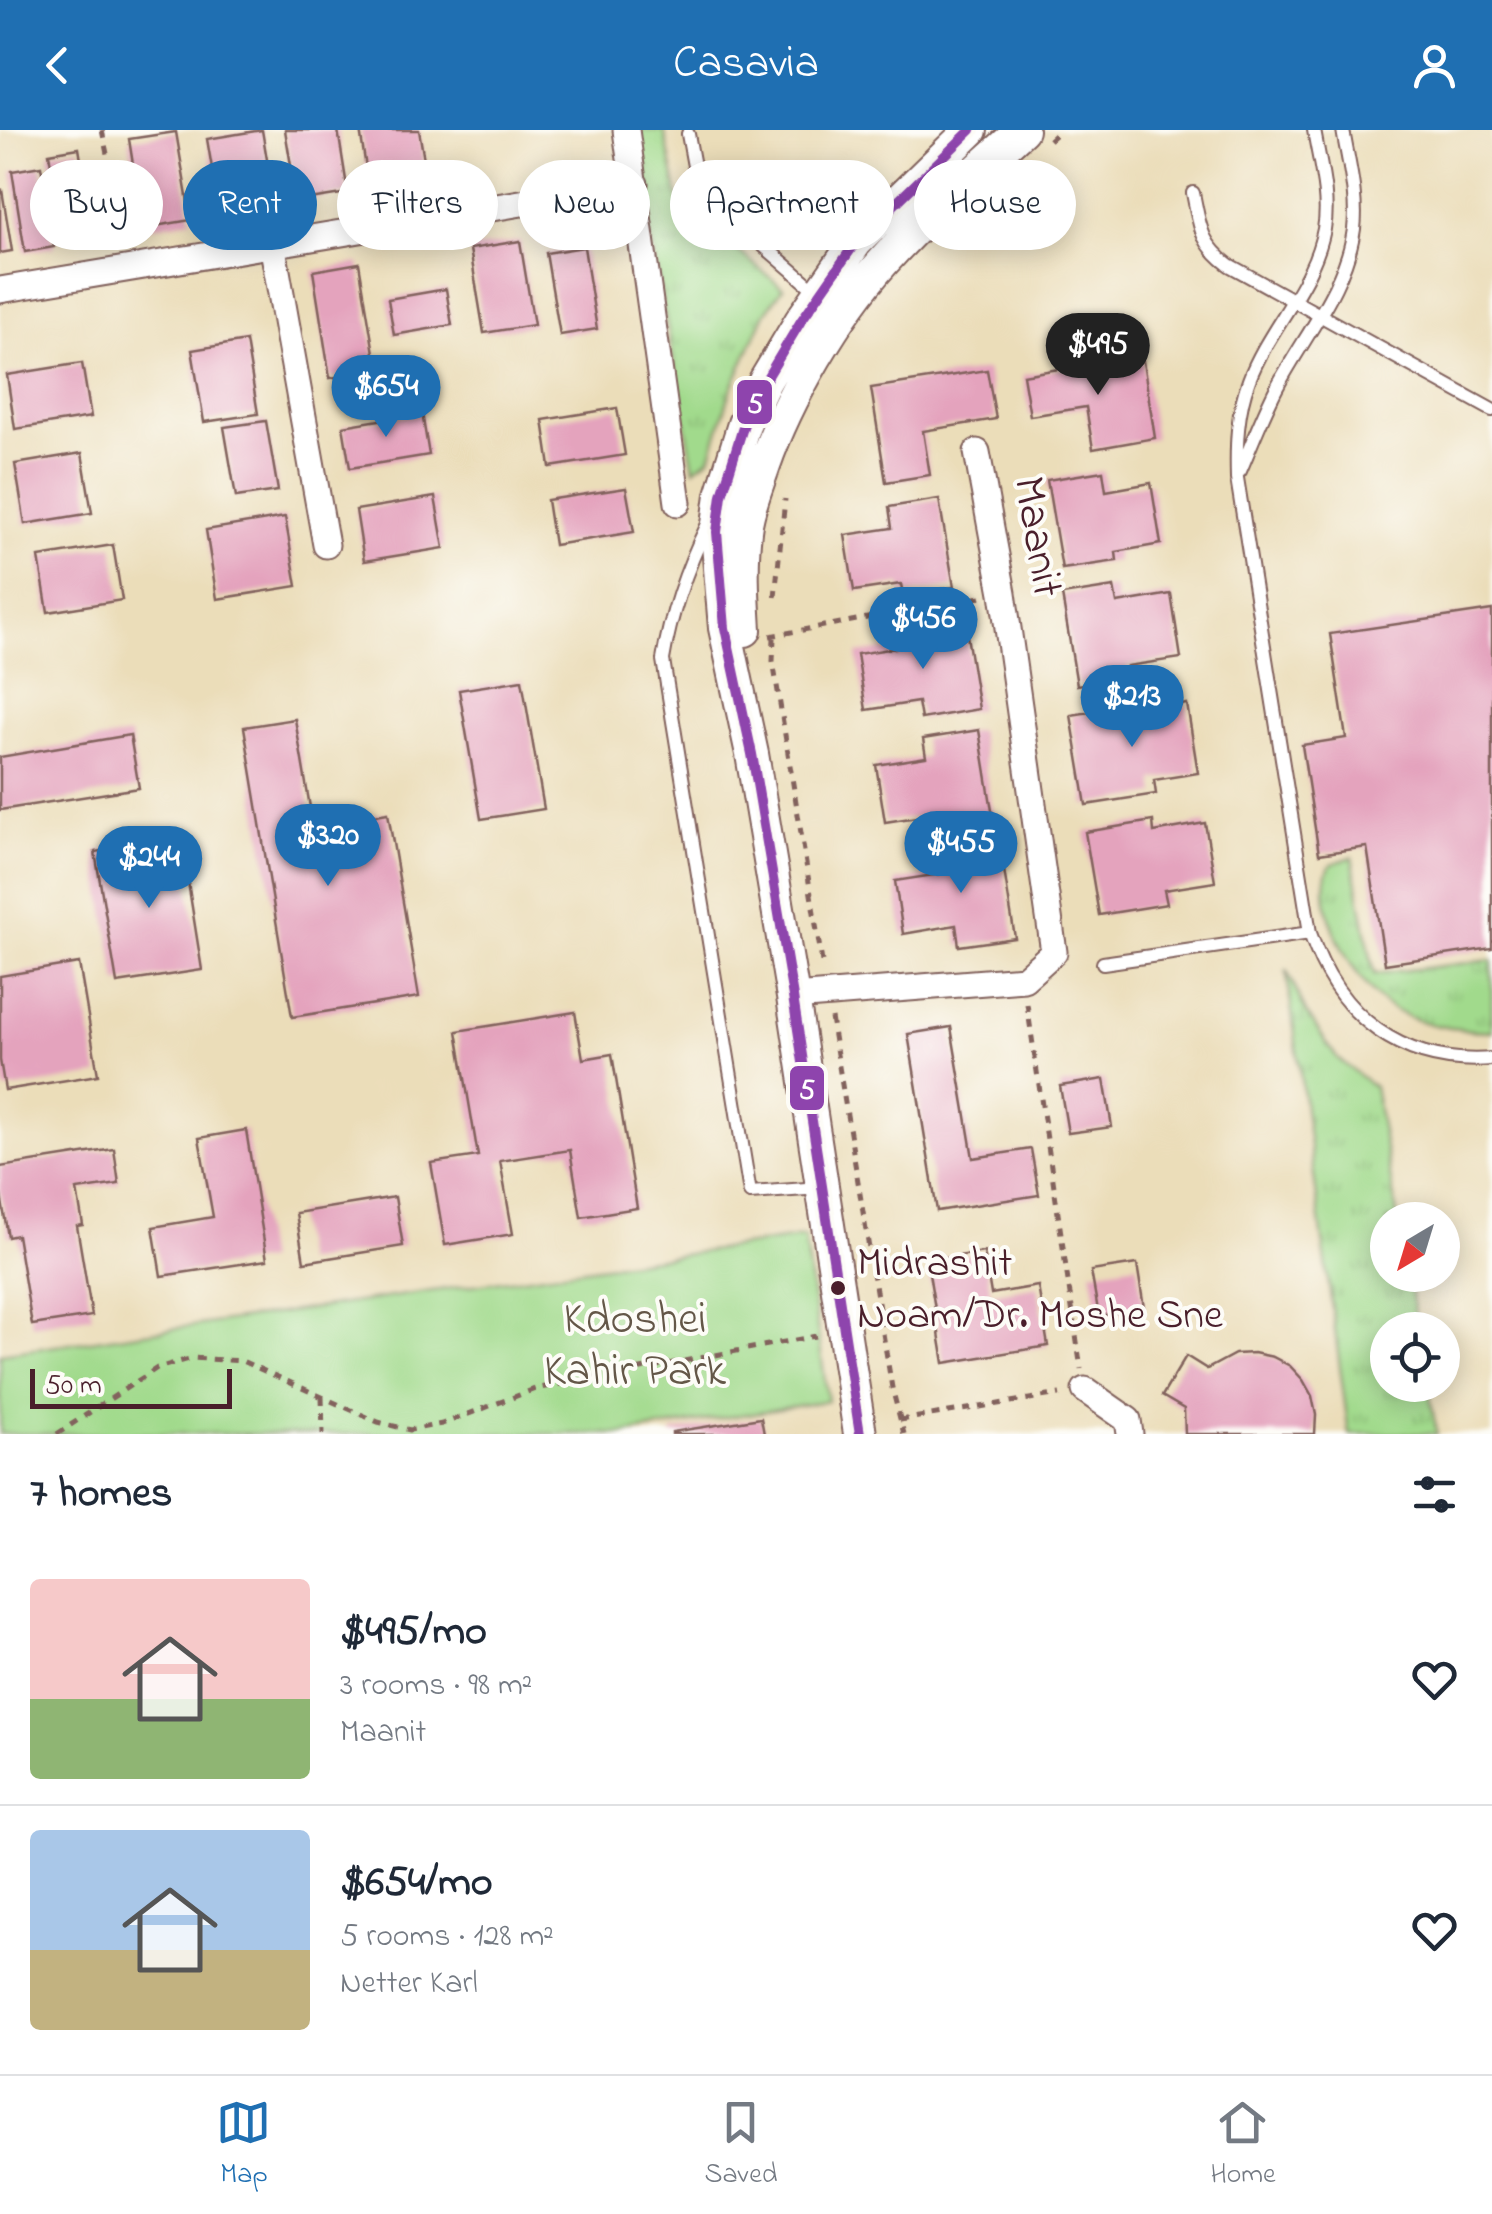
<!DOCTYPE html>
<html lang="en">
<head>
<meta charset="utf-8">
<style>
  body { margin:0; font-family:"Indie Flower",sans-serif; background:#f2f2f3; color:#1f2937; height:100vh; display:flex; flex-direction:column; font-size:38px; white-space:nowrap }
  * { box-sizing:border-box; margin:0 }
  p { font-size:32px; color:#747a83 }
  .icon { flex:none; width:55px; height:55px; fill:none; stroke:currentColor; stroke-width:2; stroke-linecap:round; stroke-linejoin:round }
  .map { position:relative; height:1304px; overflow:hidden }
  .side { display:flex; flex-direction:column; background:#fff; flex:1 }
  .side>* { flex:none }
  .guide { position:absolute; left:30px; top:30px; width:1432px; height:90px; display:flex; gap:20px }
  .needle { width:65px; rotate:218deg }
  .fabs { position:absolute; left:1370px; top:1072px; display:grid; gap:20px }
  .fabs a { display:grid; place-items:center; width:90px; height:90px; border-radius:50%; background:#fff; box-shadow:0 5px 25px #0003; font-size:50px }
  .scale { position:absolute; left:30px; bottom:25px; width:202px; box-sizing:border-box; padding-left:10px; border:5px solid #4a1f2b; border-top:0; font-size:28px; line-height:35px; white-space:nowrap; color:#4a1f2b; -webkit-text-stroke:8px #fdfcf7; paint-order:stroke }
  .price { position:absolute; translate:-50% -85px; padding:0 22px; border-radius:35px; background:#1f6fb2; color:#fff; font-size:32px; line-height:65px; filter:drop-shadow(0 2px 5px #0008) }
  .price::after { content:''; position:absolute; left:50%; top:60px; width:30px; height:22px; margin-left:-15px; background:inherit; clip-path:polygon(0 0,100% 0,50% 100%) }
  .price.selected { background:#222; color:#fff }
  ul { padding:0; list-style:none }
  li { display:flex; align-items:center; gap:30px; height:250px; padding:0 30px }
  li+li { border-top:2px solid #e0e1e3 }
  li span { display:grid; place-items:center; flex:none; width:280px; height:200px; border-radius:10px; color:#555 }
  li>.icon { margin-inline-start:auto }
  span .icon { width:120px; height:120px; fill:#fffc; stroke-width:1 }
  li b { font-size:42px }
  h2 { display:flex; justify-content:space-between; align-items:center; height:120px; padding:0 30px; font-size:42px }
  .tag { padding:0 35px; border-radius:45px; background:#fff; box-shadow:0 5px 25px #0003; font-size:35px; line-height:90px }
  .tag.selected { background:#1f6fb2; color:#fff }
  header { display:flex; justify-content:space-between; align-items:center; height:130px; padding:0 30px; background:#1f6fb2; color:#fff; font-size:45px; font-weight:600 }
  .tab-bar { display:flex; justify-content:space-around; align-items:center; height:140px; border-top:2px solid #e0e1e3; background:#fff; font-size:28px; color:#747a83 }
  .tab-bar a { display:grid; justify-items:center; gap:5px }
  .tab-bar .selected { color:#1f6fb2 }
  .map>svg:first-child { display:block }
  .grass { fill:url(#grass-tufts); stroke:#767c5c; stroke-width:2.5 }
  .park { fill:#a1da8c; stroke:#767c5c; stroke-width:2.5 }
  .building { fill:#e4a3bd }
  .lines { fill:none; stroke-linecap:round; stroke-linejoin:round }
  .service-casing { stroke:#82625d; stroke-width:16 }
  .minor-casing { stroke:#82625d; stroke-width:29 }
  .tertiary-casing { stroke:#82625d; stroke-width:36 }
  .path { stroke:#82625d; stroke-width:5; stroke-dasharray:8 8; stroke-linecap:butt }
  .service { stroke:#fff; stroke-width:12 }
  .minor { stroke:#fff; stroke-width:25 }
  .tertiary { stroke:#fff; stroke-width:32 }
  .bus-1-casing { stroke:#fdfcf7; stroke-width:18 }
  .bus-1 { stroke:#8e44ad; stroke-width:10 }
  .bus-dot { fill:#4a1f2b; stroke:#fdfcf7; stroke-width:4 }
  .labels { text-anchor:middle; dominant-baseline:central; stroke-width:8; stroke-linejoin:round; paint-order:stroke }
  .bus-label { font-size:42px; fill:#4a1f2b; stroke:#fdfcf7; text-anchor:start }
  .street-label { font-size:45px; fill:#4a1f2b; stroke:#fdfcf7 }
  .park-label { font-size:45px; fill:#645748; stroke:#fdfcf7 }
  .line-badge { stroke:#fdfcf7; stroke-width:4 }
  .badge-label { font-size:28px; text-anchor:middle; font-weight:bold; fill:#fff }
</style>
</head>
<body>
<header><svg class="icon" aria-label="back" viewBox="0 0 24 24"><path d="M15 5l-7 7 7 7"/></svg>Casavia<svg class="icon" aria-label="person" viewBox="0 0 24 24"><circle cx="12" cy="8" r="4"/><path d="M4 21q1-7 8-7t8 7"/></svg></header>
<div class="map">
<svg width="1492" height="1304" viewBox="0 0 1492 1304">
  <defs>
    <pattern id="grass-tufts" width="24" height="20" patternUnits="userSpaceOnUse" patternTransform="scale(2.5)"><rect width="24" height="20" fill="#a1da8c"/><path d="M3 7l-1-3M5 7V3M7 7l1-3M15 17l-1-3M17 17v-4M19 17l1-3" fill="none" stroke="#8cbb79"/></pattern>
  </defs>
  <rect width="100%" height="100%" fill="#fdfcf7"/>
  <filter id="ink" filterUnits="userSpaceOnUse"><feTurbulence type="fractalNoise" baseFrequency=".01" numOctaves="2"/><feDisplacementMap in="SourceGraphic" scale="20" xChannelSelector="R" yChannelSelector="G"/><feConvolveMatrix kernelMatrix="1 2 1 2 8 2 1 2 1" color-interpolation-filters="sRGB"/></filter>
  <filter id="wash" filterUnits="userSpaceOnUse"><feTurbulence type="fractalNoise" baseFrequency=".0048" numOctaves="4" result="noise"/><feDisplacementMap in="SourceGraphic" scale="40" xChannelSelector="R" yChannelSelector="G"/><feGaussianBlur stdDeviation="2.25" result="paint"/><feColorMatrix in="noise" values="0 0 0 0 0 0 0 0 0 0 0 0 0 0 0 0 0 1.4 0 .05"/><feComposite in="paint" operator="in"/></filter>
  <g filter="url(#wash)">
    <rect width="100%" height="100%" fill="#ebddb9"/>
    <path class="grass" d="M630,0H664L679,72L783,158L765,183L731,260L710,328L694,339Z
      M1352,727L1374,844L1492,830V901C1457,900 1425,897 1394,880C1357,859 1308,774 1331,734Z
      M1286,839L1307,884L1337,928L1374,957L1398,1090H1388V1145H1408L1418,1200H1388V1255H1428L1437,1304H1349Z"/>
    <path class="park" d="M804,1107L828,1271L623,1304H0V1224Z"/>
    <g id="blocks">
      <path class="building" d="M262,0L275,77L220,85L207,9Z
        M285,0H338L348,63L297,71Z
        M360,0H419L428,54L370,63Z
        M176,2L191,90L143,98L129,9Z
        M79,18L93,103L63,108L49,23Z
        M41,36L54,117L25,122L12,41Z
        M2,60L12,121L0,123V61Z
        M520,111L534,195L484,203L470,119Z
        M584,117L597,199L560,205L546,123Z
        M359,133L377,241L330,248L313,141Z
        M446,159L452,195L394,205L388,169Z
        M246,211L258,284L204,292L192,220Z
        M1142,225L1155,308L1093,319L1086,277L1030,286L1023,245Z
        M82,233L91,287L15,299L7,245Z
        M987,240L996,289L923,301L930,345L886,352L871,258Z
        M617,278L625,325L550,337L543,290Z
        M422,283L429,325L350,338L343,296Z
        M266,291L278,361L236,367L224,297Z
        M82,323L92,383L25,394L15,334Z
        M1103,341L1106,361L1151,353L1161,414L1116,422L1117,431L1062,439L1047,350Z
        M626,358L634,402L554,415L547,370Z
        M435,367L444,418L364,431L356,380Z
        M939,369L954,457L903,465L901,454L854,461L845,405L892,398L889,377Z
        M285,387L297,456L217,469L206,400Z
        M113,415L122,470L48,482L39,427Z
        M1114,457L1117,473L1171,464L1181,528L1127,536L1129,546L1077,555L1062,465Z
        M1492,480V818L1385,834L1367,717L1319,724L1302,615L1346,608L1330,504Z
        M964,487L979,579L921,589L918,572L866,580L857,524L909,516L906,497Z
        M522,550L544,679L481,689L459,560Z
        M1142,574L1143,581L1187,574L1198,643L1154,650L1156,664L1086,675L1071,585Z
        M295,589L313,695L388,683L419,867L292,887L244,597Z
        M979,600L994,693L938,702L936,684L885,692L876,635L926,627L923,609Z
        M130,605L139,658L0,680V627Z
        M1153,691L1154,702L1205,693L1215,752L1164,760L1167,774L1099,785L1085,702Z
        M181,708L202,840L117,853L95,722Z
        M999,709L1015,808L959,816L956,795L903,804L895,751L947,743L943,718Z
        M79,833L98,945L5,960L0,930V846Z
        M575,882L583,929L612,924L637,1078L581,1087L570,1020L500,1031L513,1104L445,1115L431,1033L478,1026L457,901Z
        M951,897L973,1028L1031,1019L1039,1065L937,1081L908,904Z
        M1104,949L1112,997L1068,1003L1060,956Z
        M246,1000L267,1130L161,1146L153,1097L213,1087L199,1008Z
        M114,1019L119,1054L77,1060L83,1095L77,1096L92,1186L32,1195L17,1105L8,1107L0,1059V1037Z
        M395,1067L403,1116L304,1132L296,1083Z
        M984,1122L991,1164L1038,1156L1048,1216L944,1233L927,1131Z
        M1137,1134L1144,1178L1099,1186L1091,1141Z
        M1254,1223L1273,1227L1290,1236L1303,1250L1312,1266L1316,1285L1315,1304H1185L1184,1279L1162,1266L1186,1226L1207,1239L1235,1224Z
        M761,1288L764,1304H672V1302Z"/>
    </g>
  </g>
  <g filter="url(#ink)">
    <use href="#blocks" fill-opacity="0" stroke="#82625d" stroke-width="2.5"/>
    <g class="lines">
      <g class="service-casing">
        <path id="service" d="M1314,0C1319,31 1330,68 1324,99C1313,156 1269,197 1249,250C1237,281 1236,315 1237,348L1310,803C1338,887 1402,936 1492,929
          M688,4L696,47L704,64L817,162
          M1193,63C1200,97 1200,113 1229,135L1492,280
          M1240,341C1252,313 1263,284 1277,257C1304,206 1346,157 1354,99C1358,67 1348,31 1343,0
          M708,394C686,439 671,481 663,530L750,1063L820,1058
          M1103,833L1310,803"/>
      </g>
      <g class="minor-casing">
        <path id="minor" d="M626,0L678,373
          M272,113L326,415
          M0,160L635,54
          M793,867L1024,849L1054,822L1003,463L977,322
          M1085,1260L1128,1290L1130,1304"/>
      </g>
      <g class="tertiary-casing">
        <path id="tertiary" d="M745,500C743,467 741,434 745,401C747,379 757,356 764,335C787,269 837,183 884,131C926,84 975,43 1022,0
          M860,1304L793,867L752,624L725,498L717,402L722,365L744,294L765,251L801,191L856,112L971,0"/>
      </g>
      <path class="path" d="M102,0L126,114
        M1049,10L1060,0
        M775,467L785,369
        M770,506L981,467
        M774,508L773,531L823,838
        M1027,874L1081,1239
        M831,888L892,1258L904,1304
        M322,1267L323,1304
        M900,1290L1060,1264
        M57,1304L157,1238L193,1228L242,1231L378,1292L410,1300L442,1294L535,1259L816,1206"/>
      <use href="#service" class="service"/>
      <use href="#minor" class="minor"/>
      <use href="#tertiary" class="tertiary"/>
      <g class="bus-1-casing">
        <path id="bus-1" d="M860,1304L793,867L752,624L725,498L717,402L722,365L744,294L765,251L801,191L856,112L971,0"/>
      </g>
      <use href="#bus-1" class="bus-1"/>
    </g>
  </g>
  <circle class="bus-dot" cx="838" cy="1158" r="9"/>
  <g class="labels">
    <g class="bus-label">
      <text x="857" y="1134">Midrashit<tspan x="857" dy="52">Noam/Dr. Moshe Sne</tspan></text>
    </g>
    <g class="street-label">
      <text transform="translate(1036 407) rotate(80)">Maanit</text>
    </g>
    <g class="park-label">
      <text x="635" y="1191">Kdoshei<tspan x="635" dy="52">Kahir Park</tspan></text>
    </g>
  </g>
  <g class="line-badge">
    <rect x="735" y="248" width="39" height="48" rx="10" fill="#8e44ad"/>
    <rect x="788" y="934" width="38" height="48" rx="10" fill="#8e44ad"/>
  </g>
  <g class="badge-label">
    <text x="755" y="282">5</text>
    <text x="807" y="968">5</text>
  </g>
</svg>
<div class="fabs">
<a><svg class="needle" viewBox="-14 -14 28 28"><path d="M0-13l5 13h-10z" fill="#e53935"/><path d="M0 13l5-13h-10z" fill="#747a83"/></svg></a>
<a><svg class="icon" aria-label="locate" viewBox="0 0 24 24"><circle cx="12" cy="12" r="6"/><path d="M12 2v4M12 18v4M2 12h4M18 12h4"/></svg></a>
</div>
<div class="scale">50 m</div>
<b class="price selected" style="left:1098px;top:268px">$495</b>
<b class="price" style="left:386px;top:310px">$654</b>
<b class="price" style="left:923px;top:542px">$456</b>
<b class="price" style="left:1132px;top:620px">$213</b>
<b class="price" style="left:328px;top:759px">$320</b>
<b class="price" style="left:961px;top:766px">$455</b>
<b class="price" style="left:149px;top:781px">$244</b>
<div class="guide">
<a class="tag">Buy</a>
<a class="tag selected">Rent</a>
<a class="tag">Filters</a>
<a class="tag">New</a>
<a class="tag">Apartment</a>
<a class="tag">House</a>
</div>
</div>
<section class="side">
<h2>7 homes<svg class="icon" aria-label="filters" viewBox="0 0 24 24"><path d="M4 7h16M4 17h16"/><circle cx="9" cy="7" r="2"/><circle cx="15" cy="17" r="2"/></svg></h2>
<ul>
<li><span style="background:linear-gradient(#f6c9c9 60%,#8fb573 0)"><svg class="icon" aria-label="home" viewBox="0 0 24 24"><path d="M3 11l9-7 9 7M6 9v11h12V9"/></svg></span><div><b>$495/mo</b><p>3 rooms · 98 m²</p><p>Maanit</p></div><svg class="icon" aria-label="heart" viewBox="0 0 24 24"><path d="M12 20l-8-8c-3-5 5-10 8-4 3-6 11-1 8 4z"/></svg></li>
<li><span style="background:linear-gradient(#a9c7e8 60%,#c2b280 0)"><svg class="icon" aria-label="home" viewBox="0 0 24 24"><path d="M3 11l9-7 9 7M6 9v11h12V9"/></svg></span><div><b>$654/mo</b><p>5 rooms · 128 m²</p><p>Netter Karl</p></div><svg class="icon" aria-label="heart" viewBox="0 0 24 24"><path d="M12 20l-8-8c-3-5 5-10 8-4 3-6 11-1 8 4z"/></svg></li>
</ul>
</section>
<nav class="tab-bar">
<a class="selected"><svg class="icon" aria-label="map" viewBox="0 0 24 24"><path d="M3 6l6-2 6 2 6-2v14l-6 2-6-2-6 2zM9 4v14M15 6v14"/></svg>Map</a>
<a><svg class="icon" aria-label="saved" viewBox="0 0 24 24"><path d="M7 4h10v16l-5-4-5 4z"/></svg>Saved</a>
<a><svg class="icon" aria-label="home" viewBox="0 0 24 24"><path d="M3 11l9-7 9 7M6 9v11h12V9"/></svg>Home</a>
</nav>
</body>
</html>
